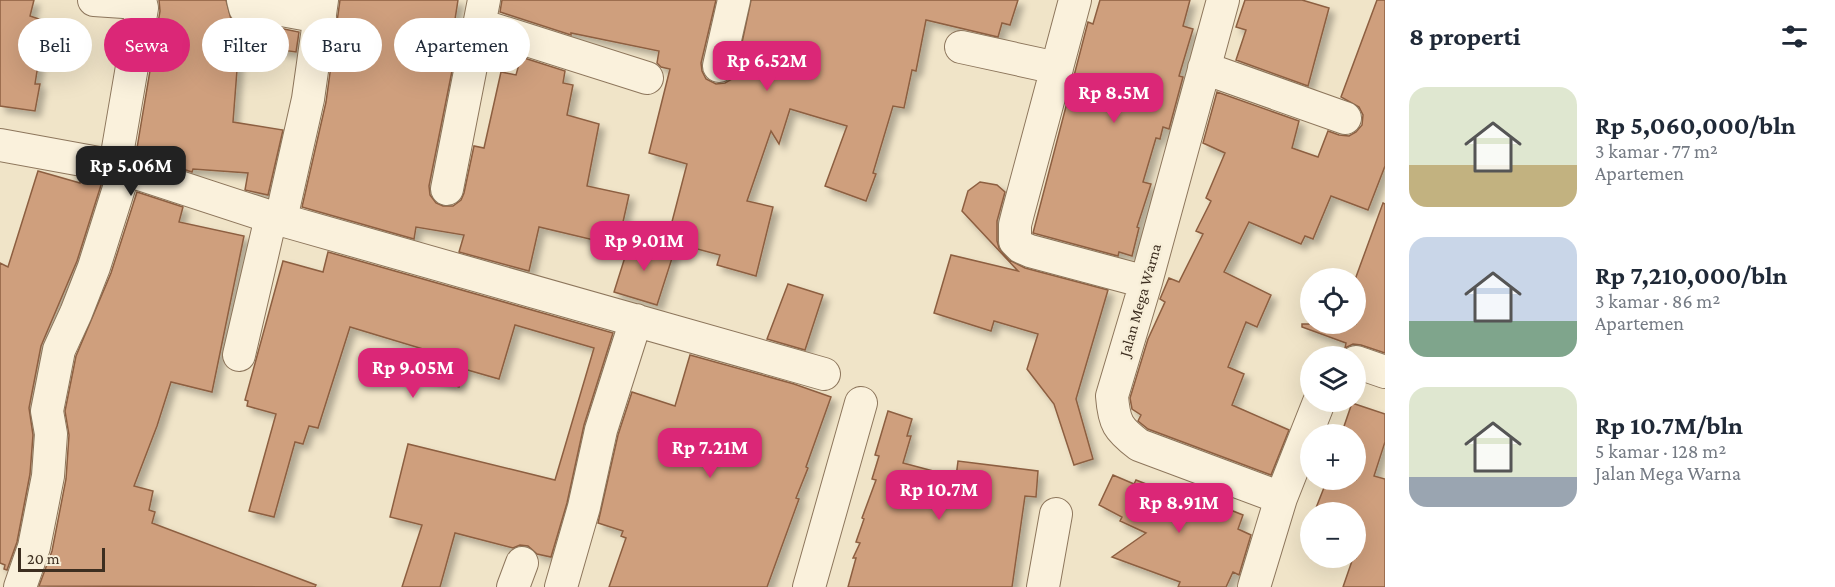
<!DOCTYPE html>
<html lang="id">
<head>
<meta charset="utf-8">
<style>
  body { margin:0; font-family:"Crimson Pro",serif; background:#f2f2f3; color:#1f2937; height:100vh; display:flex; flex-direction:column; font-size:22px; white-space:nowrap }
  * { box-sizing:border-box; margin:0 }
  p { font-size:20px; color:#747a83 }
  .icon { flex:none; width:33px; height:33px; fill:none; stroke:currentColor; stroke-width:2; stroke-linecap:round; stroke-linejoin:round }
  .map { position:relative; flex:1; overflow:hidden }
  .sheet { display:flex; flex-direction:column; background:#fff; width:450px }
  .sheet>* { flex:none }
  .guide { position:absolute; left:18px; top:18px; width:570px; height:54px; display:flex; gap:12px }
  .buttons { position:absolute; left:1300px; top:268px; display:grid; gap:12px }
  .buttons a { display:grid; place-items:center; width:66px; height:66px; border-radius:50%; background:#fff; box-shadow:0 6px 24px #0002; font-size:30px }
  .scale { position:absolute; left:18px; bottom:15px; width:87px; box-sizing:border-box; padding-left:6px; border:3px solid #3d2e20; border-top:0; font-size:16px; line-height:21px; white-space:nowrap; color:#3d2e20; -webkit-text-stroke:4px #f7eed8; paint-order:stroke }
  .price { position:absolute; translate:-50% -51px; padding:0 14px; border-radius:12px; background:#db2777; color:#fff; font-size:20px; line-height:39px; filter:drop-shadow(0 2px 3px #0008) }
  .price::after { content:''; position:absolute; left:50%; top:36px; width:18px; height:14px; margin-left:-9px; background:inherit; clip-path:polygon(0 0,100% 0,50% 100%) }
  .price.on { background:#222; color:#fff }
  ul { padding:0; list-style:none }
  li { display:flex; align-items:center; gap:18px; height:150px; padding:0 24px }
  li span { display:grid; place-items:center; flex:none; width:168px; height:120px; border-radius:18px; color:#555 }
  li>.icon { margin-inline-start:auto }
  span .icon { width:72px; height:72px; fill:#fffc; stroke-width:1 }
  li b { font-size:26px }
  h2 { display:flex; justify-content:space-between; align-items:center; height:72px; padding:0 24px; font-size:26px }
  .chip { padding:0 21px; border-radius:27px; background:#fff; box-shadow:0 6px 24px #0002; font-size:21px; line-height:54px }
  .chip.on { background:#db2777; color:#fff }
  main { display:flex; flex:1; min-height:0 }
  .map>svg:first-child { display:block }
  .building { fill:#cf9f7d; stroke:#8d5f41; stroke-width:1.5; filter:url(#shadow) }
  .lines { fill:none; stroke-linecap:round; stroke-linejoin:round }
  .minor-casing { stroke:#8d765c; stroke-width:34 }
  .minor { stroke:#faf1dc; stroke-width:32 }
  .labels { text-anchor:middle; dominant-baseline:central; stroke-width:5; stroke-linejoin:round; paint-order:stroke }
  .street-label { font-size:16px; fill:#3d2e20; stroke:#f7eed8 }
</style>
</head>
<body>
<main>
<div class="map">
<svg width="1385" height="587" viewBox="0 0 1385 587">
  <defs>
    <filter id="shadow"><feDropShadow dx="5.5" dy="5.5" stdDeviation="3" flood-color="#0004"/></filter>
  </defs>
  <rect width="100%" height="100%" fill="#f0e4c8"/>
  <path class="building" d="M0,0H34L30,16L45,21L35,84H40L35,111L0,106Z
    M159,0H226L231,19L238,24L269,26L299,32L296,52L239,44L233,122L283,130L268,195L245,190L248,173L193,169L192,172L136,154L160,11Z
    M340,0H458L451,45L457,46L429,186L430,195L436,203L443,206H453L461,200L464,193L474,146L484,148L501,72L516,75L521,57L565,71L563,83L573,85L567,115L599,124L587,186L629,195L617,249L593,244L594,240L539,227L529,271L459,252L464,235L416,227L414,239L302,207L326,102Z
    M502,0H716L701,63L702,71L706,79L716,84L725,83L732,79L736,71L751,0H1018L1010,25L1002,23L998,37L926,20L916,71L912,70L904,108L893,106L873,173L876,174L866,201L825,186L847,126L790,109L779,144L771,131L747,201L773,207L756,276L717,265L720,255L667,241L687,164L649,153L670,69L661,67L657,63L659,51L571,33V35L500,12Z
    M1100,0H1190L1183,26L1193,29L1179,76L1183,77L1169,129L1163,127L1160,139L1156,138L1143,182L1151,184L1137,227L1139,228L1132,256L1119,252L1118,256L1033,233L1088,22L1093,24Z
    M1245,0H1302L1329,8L1308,86L1236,60L1246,30L1236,27Z
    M1377,0H1385V166L1368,210L1331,196L1313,239L1305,236L1301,244L1249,222L1224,272L1271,295L1257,327L1246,322L1228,367L1244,374L1232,405L1289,430L1271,475L1148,429L1138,421L1141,415L1132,409L1130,398L1148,339L1165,302L1160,299L1169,278L1179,282L1203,234L1196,231L1211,201L1206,198L1225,153L1203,143L1217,92L1299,121L1292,148L1318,157L1328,131L1339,135L1349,136L1356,132L1362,125L1363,115L1359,107L1341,97Z
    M38,171L80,183L81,178L102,182L77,261L41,346L29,408L33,435L30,474L17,542L7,570L4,569L5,565L0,563V263L8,267Z
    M980,182L997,185L1005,192L997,221V241L999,248L1009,260L1025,268L1108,290L1076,399L1093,459L1074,465L1054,404L1027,369L1038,334L994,321L991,331L934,313L951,255L1018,271L962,211L968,191Z
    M137,192L183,207L179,222L244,236L212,392L171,382L157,426L134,486L153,491L149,510L155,512L152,523L316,585L315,587L39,586L52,551L66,479L69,435L65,411L76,356L111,273Z
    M1383,203L1385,204V353L1361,345L1353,344L1345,348L1346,343L1302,327V324H1356V277Z
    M631,238L674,252L657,305L614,292Z
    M328,252L613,333L584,425L567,503L551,557L537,554L528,546L520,545L513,548L455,533L440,587H402L422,525L390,517L408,444L555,480L594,348L515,325L499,379L464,369L459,387L416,373L423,349L350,327L318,428L309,426L303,444L295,442L274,517L249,511L276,414L247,406L248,401L245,400L283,261L323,272Z
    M788,284L823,295L805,350L767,339Z
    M690,355L794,384L831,397L806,467L808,468L796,498L799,499L767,587H609L626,538L621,536L623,531L598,523L618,435L632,392L675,406Z
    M1352,403L1385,414V442L1374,476L1385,479V587H1343L1353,558H1356L1359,541L1356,540V513H1314L1327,480H1356V435H1341Z
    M888,411L912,419L907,436H911L903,463L956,477L958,461L1038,471L1036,497L1025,496L1012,587H848L856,558H853L860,543L856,542L864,519L862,518L876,480L872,479L879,456L875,455Z
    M1113,475L1134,484L1136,480L1197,504L1203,488L1223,495L1218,505L1243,515L1238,529L1251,535L1239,575L1233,572L1226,587H1178L1180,582L1112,557L1146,533L1120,521L1122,517L1099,505Z"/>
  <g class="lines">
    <g class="minor-casing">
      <path id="minor" d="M94,0L139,3L141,4L142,8L115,166
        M243,0L245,8H271L320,17
        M1075,0L1018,213L1015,225V241L1021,247L1030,251L1146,282
        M1223,0L1146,282L1112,396C1114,423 1118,429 1139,445L1281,498
        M480,25L647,78
        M961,47L1057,68
        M719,66L734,0
        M1204,68L1345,118
        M0,145L115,166L271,217L824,374
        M447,189L484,0
        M281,219L308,99L322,0
        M239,355L271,217
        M1356,362L1385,372
        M20,587L34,547L48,476L51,434L47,411L59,350L76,313L94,267L125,169
        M513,587L522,563
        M561,587L584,507L601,430L636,320
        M809,587L861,403
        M1043,587L1056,514
        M1254,587L1281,498L1319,402"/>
    </g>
    <use href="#minor" class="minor"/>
  </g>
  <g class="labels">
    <g class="street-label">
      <text transform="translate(1140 300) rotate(-74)">Jalan Mega Warna</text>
    </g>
  </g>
</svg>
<div class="buttons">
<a><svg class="icon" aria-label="locate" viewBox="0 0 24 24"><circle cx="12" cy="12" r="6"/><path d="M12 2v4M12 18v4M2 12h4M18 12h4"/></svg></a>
<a><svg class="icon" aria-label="layers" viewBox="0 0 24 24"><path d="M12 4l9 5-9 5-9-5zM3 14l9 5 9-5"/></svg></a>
<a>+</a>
<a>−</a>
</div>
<div class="scale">20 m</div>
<b class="price" style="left:767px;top:92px">Rp 6.52M</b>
<b class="price" style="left:1114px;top:124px">Rp 8.5M</b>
<b class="price on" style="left:131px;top:197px">Rp 5.06M</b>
<b class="price" style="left:644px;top:272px">Rp 9.01M</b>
<b class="price" style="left:413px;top:399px">Rp 9.05M</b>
<b class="price" style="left:710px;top:479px">Rp 7.21M</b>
<b class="price" style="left:939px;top:521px">Rp 10.7M</b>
<b class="price" style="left:1179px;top:534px">Rp 8.91M</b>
<div class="guide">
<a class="chip">Beli</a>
<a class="chip on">Sewa</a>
<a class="chip">Filter</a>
<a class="chip">Baru</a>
<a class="chip">Apartemen</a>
</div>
</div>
<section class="sheet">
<h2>8 properti<svg class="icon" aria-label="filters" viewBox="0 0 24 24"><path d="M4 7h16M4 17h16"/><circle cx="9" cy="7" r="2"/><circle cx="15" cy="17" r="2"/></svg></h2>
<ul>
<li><span style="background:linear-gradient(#dfe7d0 65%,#c2b280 0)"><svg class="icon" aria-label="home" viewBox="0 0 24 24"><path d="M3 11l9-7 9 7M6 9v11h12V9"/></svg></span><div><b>Rp 5,060,000/bln</b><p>3 kamar · 77 m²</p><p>Apartemen</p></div></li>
<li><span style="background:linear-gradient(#c9d6e8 70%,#7fa58c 0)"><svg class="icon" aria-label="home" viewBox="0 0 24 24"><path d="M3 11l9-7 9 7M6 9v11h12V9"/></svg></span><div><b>Rp 7,210,000/bln</b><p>3 kamar · 86 m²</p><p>Apartemen</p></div></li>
<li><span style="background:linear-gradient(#dfe7d0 75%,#9aa5b1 0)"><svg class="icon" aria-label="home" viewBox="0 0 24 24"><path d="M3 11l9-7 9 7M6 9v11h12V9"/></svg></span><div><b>Rp 10.7M/bln</b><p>5 kamar · 128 m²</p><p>Jalan Mega Warna</p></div></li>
</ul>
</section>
</main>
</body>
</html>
